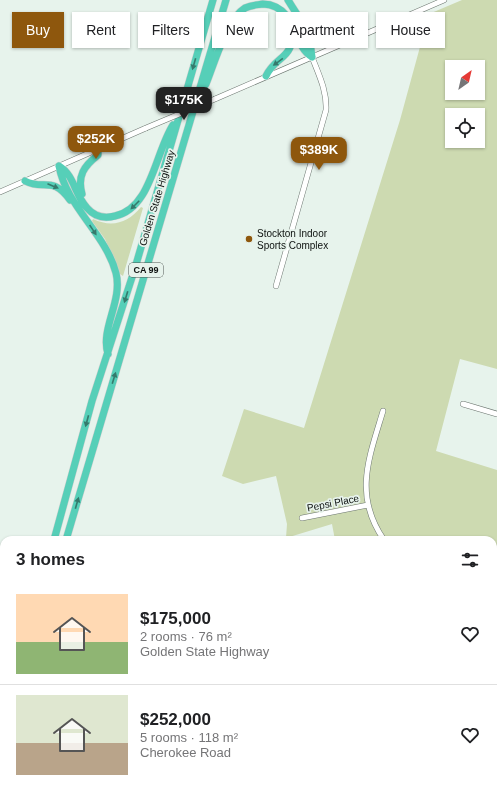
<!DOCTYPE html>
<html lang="en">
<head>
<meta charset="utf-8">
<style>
  body { margin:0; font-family:Helvetica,sans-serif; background:#f6f6f6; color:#202124; height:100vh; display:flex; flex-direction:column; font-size:15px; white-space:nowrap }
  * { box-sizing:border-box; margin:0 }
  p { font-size:13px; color:#757577 }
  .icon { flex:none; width:22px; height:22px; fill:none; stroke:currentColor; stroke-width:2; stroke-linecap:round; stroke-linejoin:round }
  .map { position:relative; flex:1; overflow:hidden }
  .panel { position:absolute; left:0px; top:536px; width:497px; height:256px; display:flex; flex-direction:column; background:#fff; border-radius:12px 12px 0 0; box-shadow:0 1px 3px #0004 }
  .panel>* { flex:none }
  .guide { position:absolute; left:12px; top:12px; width:473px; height:36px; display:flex; gap:8px }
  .needle { width:26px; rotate:34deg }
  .controls { position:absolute; left:445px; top:60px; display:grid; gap:8px }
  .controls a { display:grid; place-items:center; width:40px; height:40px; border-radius:0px; background:#fff; box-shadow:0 1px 3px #0004; font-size:20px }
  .price { position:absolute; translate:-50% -34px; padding:0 9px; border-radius:8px; background:#8e570d; color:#fff; font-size:13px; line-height:26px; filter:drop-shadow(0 1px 2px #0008) }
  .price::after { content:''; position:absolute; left:50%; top:24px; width:12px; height:9px; margin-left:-6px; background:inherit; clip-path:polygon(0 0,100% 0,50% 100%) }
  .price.active { background:#222; color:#fff }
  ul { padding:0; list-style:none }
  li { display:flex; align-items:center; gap:12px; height:100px; padding:0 16px }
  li+li { border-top:1px solid #e0e0e0 }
  li span { display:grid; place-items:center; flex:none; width:112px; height:80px; border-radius:0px; color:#555 }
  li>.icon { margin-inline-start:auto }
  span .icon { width:48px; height:48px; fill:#fffc; stroke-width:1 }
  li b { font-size:17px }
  h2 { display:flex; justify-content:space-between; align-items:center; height:48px; padding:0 16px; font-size:17px }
  .tag { padding:0 14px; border-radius:0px; background:#fff; box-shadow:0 1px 3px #0004; font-size:14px; line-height:36px }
  .tag.active { background:#8e570d; color:#fff }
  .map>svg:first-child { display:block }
  .green { fill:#cddab1; fill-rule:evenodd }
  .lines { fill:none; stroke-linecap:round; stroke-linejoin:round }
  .minor-casing { stroke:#6b756f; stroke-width:6 }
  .major-casing { stroke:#cfcfcf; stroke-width:7 }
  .highway-casing { stroke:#cfcfcf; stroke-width:8 }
  .minor { stroke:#fff; stroke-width:5 }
  .major { stroke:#9ae2d4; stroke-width:6 }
  .highway { stroke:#56cfb8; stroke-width:7 }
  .minor-bridge-casing { stroke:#6b756f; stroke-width:6; stroke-linecap:butt }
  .minor-bridge { stroke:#fff; stroke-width:5 }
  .oneway { fill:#357a6c }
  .poi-dot { fill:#8e570d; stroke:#e7f3ec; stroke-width:1.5 }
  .labels { text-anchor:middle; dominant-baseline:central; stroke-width:3.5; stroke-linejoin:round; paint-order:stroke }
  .shield { fill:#e7f3ec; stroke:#4e5551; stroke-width:1 }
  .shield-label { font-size:9px; font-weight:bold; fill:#0d110f }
  .street-label { font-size:10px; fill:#0d110f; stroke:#e7f3ec }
  .poi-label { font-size:10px; fill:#0d110f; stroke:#e7f3ec; text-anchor:start }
</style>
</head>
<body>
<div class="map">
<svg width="497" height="792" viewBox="0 0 497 792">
  <rect width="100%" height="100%" fill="#e7f3ec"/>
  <path class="green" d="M462,0H497V369L460,359L436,451L497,470V690H493V540H335L332,524L286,538L287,524L276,476L243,484L222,476L244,409L304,428L400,120L429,14ZM452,67H478V93H452ZM452,115H478V141H452Z
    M141,207L143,208L123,276L120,274L105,239L92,221L93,219C112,228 128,223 141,207Z"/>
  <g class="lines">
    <g class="minor-casing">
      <path id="minor" d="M215,99L444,0
        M0,192L146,128
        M276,286L326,110C327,91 319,75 312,57
        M463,404L497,414
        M383,411C369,458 353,495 384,540
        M302,518L368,505
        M251,792L252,788
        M452,792L453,788"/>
    </g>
    <g class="major-casing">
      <path id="major" d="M493,703L497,702
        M0,750L4,749"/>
    </g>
    <g class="highway-casing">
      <path id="highway" d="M288,0C299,17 310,40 333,38C340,38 348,33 354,31L363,34
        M300,24L310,42L312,57
        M266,76C277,53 296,61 291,25
        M202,89L206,84C214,64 227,19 245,8C251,5 257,5 263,4C272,4 281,9 287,16C297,29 298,49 312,57
        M59,166C75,176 74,194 87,208C94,216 104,219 115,216C151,209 155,153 173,125
        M59,166C66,206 106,234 116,273C123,301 100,329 108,354
        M25,181C44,191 52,175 70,200
        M82,194C77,176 84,166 98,155V150
        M54,540L92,401L135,268L213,0
        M66,540L226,0
        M0,640L4,637
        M0,684L4,677
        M0,712L4,705
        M59,792L60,788
        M68,792L69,788"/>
    </g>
    <use href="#minor" class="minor"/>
    <use href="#major" class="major"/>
    <use href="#highway" class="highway"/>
    <g class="minor-bridge-casing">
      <path id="minor-bridge" d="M146,128L215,99"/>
    </g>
    <use href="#minor-bridge" class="minor-bridge"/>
  </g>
  <defs><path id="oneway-solid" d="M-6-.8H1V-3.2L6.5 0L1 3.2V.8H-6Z"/></defs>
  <g class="oneway">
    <use href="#oneway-solid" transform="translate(278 62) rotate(144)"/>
    <use href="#oneway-solid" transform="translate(194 64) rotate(106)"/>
    <use href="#oneway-solid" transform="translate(53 186) rotate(23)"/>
    <use href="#oneway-solid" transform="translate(135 205) rotate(135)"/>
    <use href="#oneway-solid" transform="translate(93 230) rotate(56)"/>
    <use href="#oneway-solid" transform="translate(126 297) rotate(107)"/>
    <use href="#oneway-solid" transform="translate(114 378) rotate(-73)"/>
    <use href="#oneway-solid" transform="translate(87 421) rotate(105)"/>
    <use href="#oneway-solid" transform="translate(77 503) rotate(-74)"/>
  </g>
  <circle class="poi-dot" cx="249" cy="239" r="4"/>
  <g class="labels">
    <rect class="shield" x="129" y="263" width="34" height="14" rx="3"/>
    <g class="shield-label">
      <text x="146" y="270">CA 99</text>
    </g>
    <g class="street-label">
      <text transform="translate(157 198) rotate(-73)">Golden State Highway</text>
      <text transform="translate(333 503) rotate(-11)">Pepsi Place</text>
    </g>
    <g class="poi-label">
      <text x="257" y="233">Stockton Indoor<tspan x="257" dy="12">Sports Complex</tspan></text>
    </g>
  </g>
</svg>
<div class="controls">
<a><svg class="needle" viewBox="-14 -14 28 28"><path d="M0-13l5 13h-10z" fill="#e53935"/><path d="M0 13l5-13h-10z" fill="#757577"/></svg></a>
<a><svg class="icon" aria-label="locate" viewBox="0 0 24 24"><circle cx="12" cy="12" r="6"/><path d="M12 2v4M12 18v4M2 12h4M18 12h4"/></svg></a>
</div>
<b class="price active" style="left:184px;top:121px">$175K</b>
<b class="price" style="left:96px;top:160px">$252K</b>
<b class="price" style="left:319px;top:171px">$389K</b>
<div class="guide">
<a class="tag active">Buy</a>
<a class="tag">Rent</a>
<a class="tag">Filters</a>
<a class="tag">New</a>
<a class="tag">Apartment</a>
<a class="tag">House</a>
</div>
<section class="panel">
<h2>3 homes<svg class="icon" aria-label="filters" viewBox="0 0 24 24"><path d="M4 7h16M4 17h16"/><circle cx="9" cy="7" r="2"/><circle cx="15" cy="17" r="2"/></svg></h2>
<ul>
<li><span style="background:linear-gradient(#ffd9b3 60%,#8fb573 0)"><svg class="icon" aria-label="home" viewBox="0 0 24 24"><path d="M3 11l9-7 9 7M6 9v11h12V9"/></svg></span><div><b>$175,000</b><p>2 rooms · 76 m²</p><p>Golden State Highway</p></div><svg class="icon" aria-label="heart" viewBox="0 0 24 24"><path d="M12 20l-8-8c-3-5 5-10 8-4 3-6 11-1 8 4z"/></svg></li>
<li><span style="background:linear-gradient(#dfe7d0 60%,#b9a48a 0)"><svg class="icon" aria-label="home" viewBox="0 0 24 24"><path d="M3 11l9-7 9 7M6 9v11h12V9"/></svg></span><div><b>$252,000</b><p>5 rooms · 118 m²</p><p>Cherokee Road</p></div><svg class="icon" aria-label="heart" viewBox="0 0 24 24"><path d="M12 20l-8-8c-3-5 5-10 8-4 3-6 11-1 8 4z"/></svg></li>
</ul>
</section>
</div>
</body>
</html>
